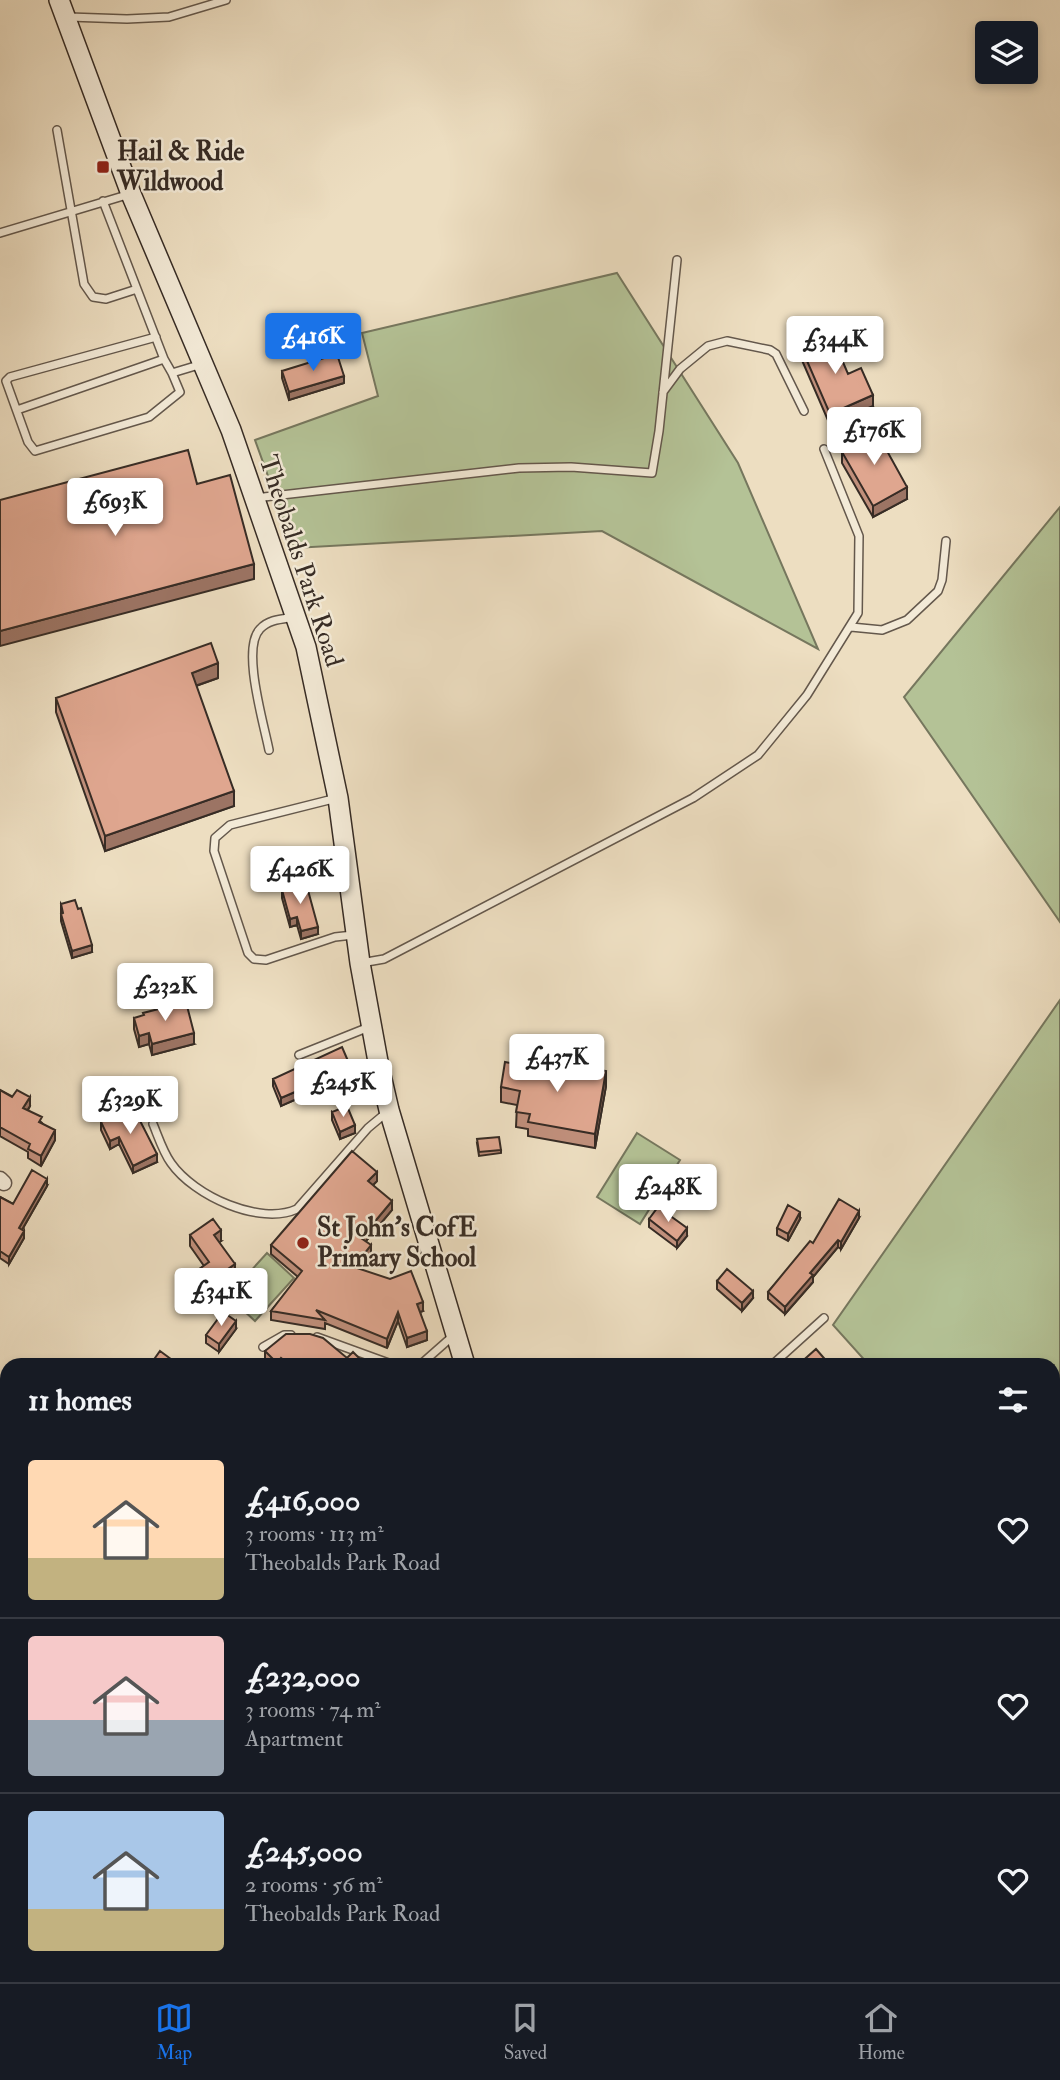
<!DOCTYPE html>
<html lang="en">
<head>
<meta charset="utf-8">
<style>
  body { margin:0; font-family:"IM FELL Double Pica",serif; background:#242831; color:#f1f3f6; height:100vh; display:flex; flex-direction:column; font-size:26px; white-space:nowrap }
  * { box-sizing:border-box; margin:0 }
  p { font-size:23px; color:#9ea1a6 }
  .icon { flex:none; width:38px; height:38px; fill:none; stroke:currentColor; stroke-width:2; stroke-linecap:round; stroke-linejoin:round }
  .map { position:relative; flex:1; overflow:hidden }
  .sheet { position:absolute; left:0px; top:1358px; width:1060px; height:625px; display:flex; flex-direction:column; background:#171b24; border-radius:21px 21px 0 0; box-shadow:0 4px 10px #0003 }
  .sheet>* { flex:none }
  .fabs { position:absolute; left:975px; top:21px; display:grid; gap:14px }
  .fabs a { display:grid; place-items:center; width:63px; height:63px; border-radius:7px; background:#171b24; box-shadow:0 4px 10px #0003; font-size:35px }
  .price { position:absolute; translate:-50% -60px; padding:0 16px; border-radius:7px; background:#fff; color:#222; font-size:23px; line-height:46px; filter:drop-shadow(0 2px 4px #0008) }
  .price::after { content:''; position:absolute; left:50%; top:42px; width:21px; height:16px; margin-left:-10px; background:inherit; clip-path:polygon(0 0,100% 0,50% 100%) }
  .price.selected { background:#1a73e8; color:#fff }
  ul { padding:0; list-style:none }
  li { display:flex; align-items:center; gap:21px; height:175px; padding:0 28px }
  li+li { border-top:2px solid #363941 }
  li span { display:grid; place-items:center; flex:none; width:196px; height:140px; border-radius:7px; color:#555 }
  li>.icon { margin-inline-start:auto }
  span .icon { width:84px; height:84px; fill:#fffc; stroke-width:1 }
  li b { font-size:30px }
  h2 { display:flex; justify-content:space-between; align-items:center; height:84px; padding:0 28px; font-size:30px }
  .dock { display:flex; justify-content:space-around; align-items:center; height:98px; border-top:2px solid #363941; background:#171b24; font-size:19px; color:#9ea1a6 }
  .dock a { display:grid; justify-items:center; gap:4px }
  .dock .selected { color:#1a73e8 }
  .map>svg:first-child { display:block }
  .green { fill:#b4c296; stroke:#76775e; stroke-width:2 }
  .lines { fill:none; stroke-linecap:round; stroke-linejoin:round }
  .lane-casing { stroke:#64584c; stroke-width:10 }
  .street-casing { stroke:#64584c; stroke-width:17 }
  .secondary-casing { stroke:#372c25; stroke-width:22 }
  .lane { stroke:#f3ead7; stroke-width:7 }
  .street { stroke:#f3ead7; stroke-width:14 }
  .secondary { stroke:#f3ead7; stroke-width:19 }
  .wall { fill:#c08f7b; stroke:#372c25; stroke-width:2 }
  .shaded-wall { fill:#9c7464; stroke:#372c25; stroke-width:2 }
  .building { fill:#dfa68f; stroke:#372c25; stroke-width:2 }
  .poi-dot { fill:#8f2418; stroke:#f3ead7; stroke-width:2.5 }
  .labels { text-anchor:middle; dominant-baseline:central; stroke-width:5; stroke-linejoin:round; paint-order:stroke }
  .poi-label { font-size:26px; font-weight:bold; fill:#372c25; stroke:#f3ead7; text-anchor:start }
  .street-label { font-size:26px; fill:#372c25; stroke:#f3ead7 }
</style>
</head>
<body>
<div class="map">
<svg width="1060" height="1982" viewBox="0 0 1060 1982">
  <rect width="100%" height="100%" fill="#eddec1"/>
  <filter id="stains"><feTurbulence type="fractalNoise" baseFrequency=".00286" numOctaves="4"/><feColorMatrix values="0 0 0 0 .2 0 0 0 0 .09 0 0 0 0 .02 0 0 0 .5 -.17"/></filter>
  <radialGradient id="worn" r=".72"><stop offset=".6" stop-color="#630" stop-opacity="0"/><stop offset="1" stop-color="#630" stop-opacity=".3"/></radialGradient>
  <path class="green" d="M617,273L738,463L818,649L602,531L294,548L255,440L378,396L362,333Z
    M1060,507V922L904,697Z
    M1060,1000V1735L1054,1734V1365H869L833,1325Z
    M637,1133L680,1160L640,1224L597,1197Z
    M267,1253L294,1278L255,1321L228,1296Z
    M0,1430L7,1435V1976H504L505,1982H0Z"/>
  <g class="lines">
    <g class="lane-casing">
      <path id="lane" d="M69,17L127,19L169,17L226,0
        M57,130L84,284L93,297L106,299L137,289
        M103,201L164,359L172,373L202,364
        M0,233L130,194
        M156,337L10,377L6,381L28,442L35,451L149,417L180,392L172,373
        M663,392L680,369L708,346L727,341L770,350L776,354L804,411
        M17,410L164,359
        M255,498L519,468L571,467L652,473L659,431L677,260
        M851,627L882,630L907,620L938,591L942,580L946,541
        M269,750C264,724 241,648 260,629C269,619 283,619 295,617
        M337,798L230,825L215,838L214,851L248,953L254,959L266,960L335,937L353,935
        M361,963L384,959L693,798L758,755L807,695L858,613L859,536L824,449
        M299,1055L369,1027
        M153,1124C158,1136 163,1152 171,1163C194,1196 260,1226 297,1209L368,1128L386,1113
        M317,1337L394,1365
        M263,1347L284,1335H291
        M420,1365L454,1335
        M772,1365L824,1318"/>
    </g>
    <g class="street-casing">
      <path id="street" d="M0,1179L4,1183
        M0,1414L7,1417"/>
    </g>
    <g class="secondary-casing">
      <path id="secondary" d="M59,0L131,194L231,430L306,647L338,798L360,963L379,1067L389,1110L465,1365
        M1054,1775L1060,1778"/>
    </g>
    <use href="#lane" class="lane"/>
    <use href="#street" class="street"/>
    <use href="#secondary" class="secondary"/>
  </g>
  <path class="wall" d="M801,347L848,374L873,406L830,425L801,358Z
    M282,371L344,383L289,400L282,378Z
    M857,430L907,499L873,517L842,463V452L858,443Z
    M218,678L196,686L234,806L105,851L56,712V698Z
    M282,890L318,934L301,939L297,925L290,927L282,898Z
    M61,904L92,952L72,958L61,921Z
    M134,1018L194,1044L152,1055L149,1044L139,1047L134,1029Z
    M567,1064L606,1086L595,1148L528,1136V1129L516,1127L517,1105L501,1102V1087L538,1068Z
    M351,1075L281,1106L273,1086V1079Z
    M0,1090L30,1106L28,1110L42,1123L55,1140L41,1166L28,1158V1152L0,1136Z
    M332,1112L355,1133L340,1139L332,1120Z
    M101,1122L157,1162L133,1173L119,1144L110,1149L101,1130Z
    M477,1143L501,1150V1153L479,1156Z
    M377,1181L373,1185L392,1210L366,1241L371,1254L359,1269L423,1311L420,1312L427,1340L407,1347L398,1321L387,1348L325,1323V1329L271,1320V1311L298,1277L271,1254V1245Z
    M47,1186L22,1230L24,1238L9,1264L0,1258V1197L13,1204Z
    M859,1218L841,1249L838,1247L813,1277V1282L785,1314L768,1299V1292L813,1243Z
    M649,1219L687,1236L677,1248L649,1227Z
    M800,1219L788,1241L777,1235V1228Z
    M190,1235L221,1241L219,1242L235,1275L205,1296L195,1283V1272L204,1266L190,1246Z
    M717,1281L753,1298L742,1311L717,1289Z
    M236,1329L219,1352L206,1343V1335Z
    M265,1351L347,1358L366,1365H272L265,1358Z"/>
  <path class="shaded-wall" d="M344,376V383L289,400V392Z
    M873,395V406L830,425V414Z
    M907,487V499L873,517V506Z
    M254,564V579L0,646V631Z
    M218,663V678L192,687V673Z
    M234,791V806L105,851V836Z
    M297,917V925L290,927V919Z
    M318,927V934L301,939V931Z
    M92,945V952L72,958V951Z
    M149,1033V1044L139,1047V1036Z
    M194,1033V1044L152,1055V1044Z
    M351,1068V1075L281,1106V1098Z
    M606,1071V1086L595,1148V1134Z
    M30,1097V1106L23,1117V1108Z
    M355,1125V1133L340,1139V1132Z
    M55,1130V1140L41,1166V1156Z
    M119,1137V1144L110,1149V1141Z
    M157,1154V1162L133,1173V1166Z
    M377,1172V1181L368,1190V1181Z
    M47,1179V1186L19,1235V1228Z
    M392,1201V1210L361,1247V1238Z
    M859,1211V1218L841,1249V1242Z
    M800,1212V1219L788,1241V1234Z
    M687,1228V1236L677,1248V1241Z
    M221,1230V1241L214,1246V1235Z
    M24,1231V1238L9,1264V1257Z
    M838,1240V1247L813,1277V1282L785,1314V1307L810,1273Z
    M371,1245V1254L354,1276V1267Z
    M235,1264V1275L205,1296V1285Z
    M753,1291V1298L742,1311V1303Z
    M423,1302V1311L417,1313V1304Z
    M398,1312V1321L387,1348V1339Z
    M236,1321V1329L219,1352V1344Z
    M427,1331V1340L407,1347V1338Z
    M281,1358V1365H277V1363Z"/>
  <path class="building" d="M831,334L848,374L861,368L873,395L830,414L801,347Z
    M337,354L344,376L289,392L282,371Z
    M871,422L907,487L873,506L842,452L863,441L857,430Z
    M188,450L197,484L230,475L254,564L0,631V500Z
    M211,643L218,663L192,673L234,791L105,836L56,698Z
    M306,883L318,927L301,931L297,917L290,919L282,890Z
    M75,900L78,909L81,908L92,945L72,951L61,914L63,913L61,904Z
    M186,1002L194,1033L152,1044L149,1033L139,1036L134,1018L144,1015L143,1013Z
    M342,1047L351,1068L281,1098L273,1079Z
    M540,1057L567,1062V1064L606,1071L595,1134L528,1122L530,1114L516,1112L520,1091L501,1087L505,1062L538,1068Z
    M0,1090L12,1097L17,1090L30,1097L23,1108L42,1117L39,1122L55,1130L41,1156L28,1149L30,1144L0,1127Z
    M347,1106L355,1125L340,1132L332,1112Z
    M133,1107L157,1154L133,1166L119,1137L110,1141L101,1122Z
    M499,1137L501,1150L479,1152L477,1139Z
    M352,1151L377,1172L368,1181L392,1201L361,1238L371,1245L354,1267L390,1279L411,1271L423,1302L417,1304L427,1331L407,1338L398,1312L387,1339L316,1310L325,1320L271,1311L302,1271L271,1245Z
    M32,1170L47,1179L19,1228L24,1231L9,1257L0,1251V1197L13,1204Z
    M839,1199L859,1211L841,1242L838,1240L810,1273L813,1275L785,1307L768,1292L810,1241L813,1243Z
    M788,1205L800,1212L788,1234L777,1228Z
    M658,1207L687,1228L677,1241L649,1219Z
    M213,1219L221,1230L214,1235L235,1264L205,1285L195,1272L209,1262L190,1235Z
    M727,1269L753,1291L742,1303L717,1281Z
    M223,1312L236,1321L219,1344L206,1335Z
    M286,1334H310L323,1338L347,1358L353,1352L366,1365H290L281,1358L277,1363L265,1351Z
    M816,1349L830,1365H798Z
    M160,1351L179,1365H150Z"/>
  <g class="poi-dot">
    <rect x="96" y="160" width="14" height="14" rx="3.5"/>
    <circle cx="303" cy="1243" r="7"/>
  </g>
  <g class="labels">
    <g class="poi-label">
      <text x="117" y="152">Hail &amp; Ride<tspan x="117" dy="30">Wildwood</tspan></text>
      <text x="317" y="1228">St John's CofE<tspan x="317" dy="30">Primary School</tspan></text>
    </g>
    <g class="street-label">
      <text transform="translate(301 561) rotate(72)">Theobalds Park Road</text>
    </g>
  </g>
  <rect width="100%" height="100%" filter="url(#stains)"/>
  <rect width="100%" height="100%" fill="url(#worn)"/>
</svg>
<div class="fabs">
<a><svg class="icon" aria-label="layers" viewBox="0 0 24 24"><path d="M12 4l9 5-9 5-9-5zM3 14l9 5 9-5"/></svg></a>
</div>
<b class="price selected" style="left:313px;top:373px">£416K</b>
<b class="price" style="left:835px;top:376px">£344K</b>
<b class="price" style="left:874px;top:467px">£176K</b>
<b class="price" style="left:115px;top:538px">£693K</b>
<b class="price" style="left:300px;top:906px">£426K</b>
<b class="price" style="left:165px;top:1023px">£232K</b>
<b class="price" style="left:557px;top:1094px">£437K</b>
<b class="price" style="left:343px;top:1119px">£245K</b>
<b class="price" style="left:130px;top:1136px">£329K</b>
<b class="price" style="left:668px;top:1224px">£248K</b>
<b class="price" style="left:221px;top:1328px">£341K</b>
<section class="sheet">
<h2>11 homes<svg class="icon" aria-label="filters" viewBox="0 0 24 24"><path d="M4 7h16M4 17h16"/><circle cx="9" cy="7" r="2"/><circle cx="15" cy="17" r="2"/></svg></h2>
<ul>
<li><span style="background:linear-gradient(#ffd9b3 70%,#c2b280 0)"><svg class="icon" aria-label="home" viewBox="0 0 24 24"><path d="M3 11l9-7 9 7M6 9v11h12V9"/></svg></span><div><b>£416,000</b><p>3 rooms · 113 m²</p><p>Theobalds Park Road</p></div><svg class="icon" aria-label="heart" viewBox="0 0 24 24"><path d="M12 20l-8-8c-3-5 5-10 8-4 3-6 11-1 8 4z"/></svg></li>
<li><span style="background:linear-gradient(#f6c9c9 60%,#9aa5b1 0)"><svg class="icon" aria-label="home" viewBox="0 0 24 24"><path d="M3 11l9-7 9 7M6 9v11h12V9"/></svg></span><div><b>£232,000</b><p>3 rooms · 74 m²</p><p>Apartment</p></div><svg class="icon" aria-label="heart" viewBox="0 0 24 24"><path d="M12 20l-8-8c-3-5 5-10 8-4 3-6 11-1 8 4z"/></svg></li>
<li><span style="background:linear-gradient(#a9c7e8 70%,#c2b280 0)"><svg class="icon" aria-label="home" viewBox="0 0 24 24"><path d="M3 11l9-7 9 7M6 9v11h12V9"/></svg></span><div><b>£245,000</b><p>2 rooms · 56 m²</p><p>Theobalds Park Road</p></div><svg class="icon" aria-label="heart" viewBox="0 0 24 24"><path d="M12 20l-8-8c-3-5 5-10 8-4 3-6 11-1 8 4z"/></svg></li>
</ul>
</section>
</div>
<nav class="dock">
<a class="selected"><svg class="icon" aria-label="map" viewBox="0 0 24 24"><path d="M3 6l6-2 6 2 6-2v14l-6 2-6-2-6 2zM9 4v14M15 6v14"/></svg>Map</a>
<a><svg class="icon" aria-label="saved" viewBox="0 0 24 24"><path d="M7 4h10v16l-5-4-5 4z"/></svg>Saved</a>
<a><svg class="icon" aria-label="home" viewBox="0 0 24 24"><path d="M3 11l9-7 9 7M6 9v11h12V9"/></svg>Home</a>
</nav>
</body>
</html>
